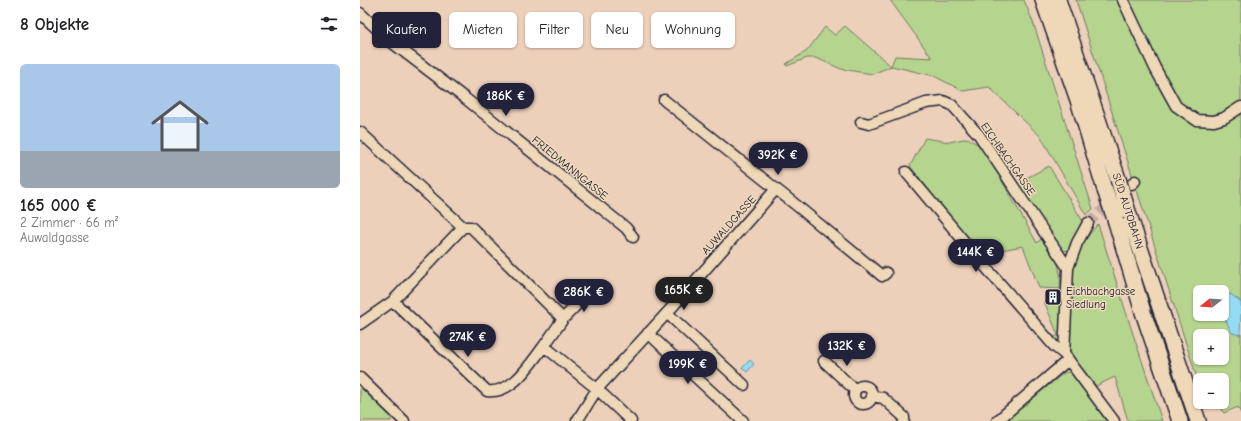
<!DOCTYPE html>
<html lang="de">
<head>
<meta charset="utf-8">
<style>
  body { margin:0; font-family:"Comic Neue",sans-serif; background:#f6f6f6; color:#202124; height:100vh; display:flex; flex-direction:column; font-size:15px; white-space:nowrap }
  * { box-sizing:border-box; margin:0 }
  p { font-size:13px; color:#757577 }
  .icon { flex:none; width:22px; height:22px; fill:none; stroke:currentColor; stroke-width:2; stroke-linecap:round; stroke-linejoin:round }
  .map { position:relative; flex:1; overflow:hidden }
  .panel { display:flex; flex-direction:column; background:#fff; width:360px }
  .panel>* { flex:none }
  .top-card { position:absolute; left:12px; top:12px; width:380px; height:36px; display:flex; gap:8px }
  .needle { width:26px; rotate:253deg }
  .buttons { position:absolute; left:833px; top:285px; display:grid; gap:8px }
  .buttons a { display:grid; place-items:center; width:36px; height:36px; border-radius:6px; background:#fff; box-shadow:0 1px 3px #0004; font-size:20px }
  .price { position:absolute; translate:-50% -34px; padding:0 9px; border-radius:14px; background:#22223b; color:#fff; font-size:13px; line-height:26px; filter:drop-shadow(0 1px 2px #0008) }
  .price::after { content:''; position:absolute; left:50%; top:24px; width:12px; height:9px; margin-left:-6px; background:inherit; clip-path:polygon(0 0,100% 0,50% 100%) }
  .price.on { background:#222; color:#fff }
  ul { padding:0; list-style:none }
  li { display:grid; align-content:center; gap:8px; height:212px; padding:0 20px }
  li span { display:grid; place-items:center; height:124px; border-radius:6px; color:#555 }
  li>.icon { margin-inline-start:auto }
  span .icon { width:72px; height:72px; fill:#fffc; stroke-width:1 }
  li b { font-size:17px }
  h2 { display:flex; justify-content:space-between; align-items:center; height:48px; padding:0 20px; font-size:17px }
  .tag { padding:0 14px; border-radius:6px; background:#fff; box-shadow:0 1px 3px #0004; font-size:14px; line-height:36px }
  .tag.on { background:#22223b; color:#fff }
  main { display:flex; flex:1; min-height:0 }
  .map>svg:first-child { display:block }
  .green { fill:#b5d48d; stroke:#6c7b64; fill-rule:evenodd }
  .water { fill:#94dcf5; stroke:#6692ab }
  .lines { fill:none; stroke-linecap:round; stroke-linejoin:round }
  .minor-tunnel { stroke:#c4ada1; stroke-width:10; stroke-dasharray:10 5; stroke-linecap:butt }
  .minor-casing { stroke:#22223b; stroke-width:13 }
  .highway-casing { stroke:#22223b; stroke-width:18 }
  .minor { stroke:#eed8b7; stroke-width:10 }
  .highway { stroke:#eed8b7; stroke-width:15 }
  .highway-bridge-casing { stroke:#22223b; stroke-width:18; stroke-linecap:butt }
  .highway-bridge { stroke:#eed8b7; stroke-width:15 }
  .labels { text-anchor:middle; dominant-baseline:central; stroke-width:3; stroke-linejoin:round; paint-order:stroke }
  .street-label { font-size:11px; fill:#22223b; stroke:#eed8b7 }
  .poi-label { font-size:11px; fill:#22223b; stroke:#eed8b7; text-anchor:start }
</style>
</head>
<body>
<main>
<section class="panel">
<h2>8 Objekte<svg class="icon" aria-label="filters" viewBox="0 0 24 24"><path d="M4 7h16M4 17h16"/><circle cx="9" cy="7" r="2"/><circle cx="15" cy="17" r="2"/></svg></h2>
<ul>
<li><span style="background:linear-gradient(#a9c7e8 70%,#9aa5b1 0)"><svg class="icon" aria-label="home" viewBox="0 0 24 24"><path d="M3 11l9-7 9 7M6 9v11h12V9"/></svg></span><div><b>165 000 €</b><p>2 Zimmer · 66 m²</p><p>Auwaldgasse</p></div></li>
</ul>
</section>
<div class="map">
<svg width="881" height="421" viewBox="0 0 881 421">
  <rect width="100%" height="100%" fill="#edd0ba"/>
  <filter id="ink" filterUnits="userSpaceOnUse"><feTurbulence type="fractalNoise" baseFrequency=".025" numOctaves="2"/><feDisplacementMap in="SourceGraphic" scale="8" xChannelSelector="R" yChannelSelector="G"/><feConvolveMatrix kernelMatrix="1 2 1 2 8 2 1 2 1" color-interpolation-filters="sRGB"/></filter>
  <g filter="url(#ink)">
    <path class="green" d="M530,0H664L673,22L733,209L726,215L681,137L629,87L603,91L574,76L532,66L512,74L481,69L456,58H447L427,66L426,64L447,51L465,27L475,35L485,26L531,66L535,56L572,58Z
      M716,0H881V303L878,299H862V300V292H840V314H862V312L864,316L880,335L881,334V414L878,407L864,413L858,402H862V380H840V384H839ZM840,336H862V358H840Z
      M119,13L132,23L116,44L102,33Z
      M565,138L589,142L608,138L624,149L677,243L681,239L684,238C696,258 702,266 700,289L679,288L663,246L620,254L550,166Z
      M689,166L724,223L710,250C704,252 702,249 697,246L657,183Z
      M738,224L772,331L802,421H768L755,377L736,386L715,360L709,348L713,264L719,247Z
      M684,301H704L701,341H697L693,338L698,335Z
      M705,372L712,373L747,421H645Z
      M0,387L31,417V421H0Z"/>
    <path class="water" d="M868,294L872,295L881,303L880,335L872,333L862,312V299Z
      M390,360L394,364L387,372L382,368Z"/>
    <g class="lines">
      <path class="minor-tunnel" d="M728,223L753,200"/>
      <g class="minor-casing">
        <path id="minor" d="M763,0L795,68L816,106L836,120L854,121L864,118L881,107
          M0,13L30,41L106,99L266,228L273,237
          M304,100L436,205L522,276L526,273
          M501,122L509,124L566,103L583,101L592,105L619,135L708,268
          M0,132L103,227L33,301L0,324
          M546,172L623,264L694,346L704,354
          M772,184L775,181
          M728,223L717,243L708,268L704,354L754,421
          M103,227H111L203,319L184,346L237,389L271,421
          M33,301L127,391C153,394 170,364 184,346
          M307,313L384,385
          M203,319L230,291
          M288,333L383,421
          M464,361L495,390
          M0,378L44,421
          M494 395a9 9 0 1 1 18 0a9 9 0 1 1-18 0Z
          M512,396L523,398L544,417V421
          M217,421L237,389L307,313L416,189
          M637,421L708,360"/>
      </g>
      <g class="highway-casing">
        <path id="highway" d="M683,0L718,100L745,190
          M698,0L758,179
          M768,212L838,421
          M756,222L783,312L820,421"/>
      </g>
      <use href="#minor" class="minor"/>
      <use href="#highway" class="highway"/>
      <g class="highway-bridge-casing">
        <path id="highway-bridge" d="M758,179L768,212
          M745,190L756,222"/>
      </g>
      <use href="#highway-bridge" class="highway-bridge"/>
    </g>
  </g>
  <defs>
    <g id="building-square" transform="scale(0.9)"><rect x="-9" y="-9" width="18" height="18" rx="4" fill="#22223b" stroke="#eed8b7"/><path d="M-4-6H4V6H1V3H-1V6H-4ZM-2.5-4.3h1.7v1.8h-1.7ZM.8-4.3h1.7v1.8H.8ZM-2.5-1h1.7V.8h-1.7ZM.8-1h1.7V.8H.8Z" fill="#fff"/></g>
  </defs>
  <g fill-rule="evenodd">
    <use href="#building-square" x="693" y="297"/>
  </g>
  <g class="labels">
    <g class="street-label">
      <text transform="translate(648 159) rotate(55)">EICHBACHGASSE</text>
      <text transform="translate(210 168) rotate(39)">FRIEDMANNGASSE</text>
      <text transform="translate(768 211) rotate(72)">SÜD AUTOBAHN</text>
      <text transform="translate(369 225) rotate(-48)">AUWALDGASSE</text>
    </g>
    <g class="poi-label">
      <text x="706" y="291">Eichbachgasse<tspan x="706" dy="13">Siedlung</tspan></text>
    </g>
  </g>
</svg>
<div class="buttons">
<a><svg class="needle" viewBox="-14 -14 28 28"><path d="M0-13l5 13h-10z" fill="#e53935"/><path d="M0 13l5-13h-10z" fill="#757577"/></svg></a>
<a>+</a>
<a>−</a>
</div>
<b class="price" style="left:146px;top:117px">186K €</b>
<b class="price" style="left:418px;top:176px">392K €</b>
<b class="price" style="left:616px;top:273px">144K €</b>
<b class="price on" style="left:324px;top:311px">165K €</b>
<b class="price" style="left:224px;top:313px">286K €</b>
<b class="price" style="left:108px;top:358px">274K €</b>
<b class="price" style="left:487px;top:367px">132K €</b>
<b class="price" style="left:328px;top:385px">199K €</b>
<div class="top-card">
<a class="tag on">Kaufen</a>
<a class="tag">Mieten</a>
<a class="tag">Filter</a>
<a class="tag">Neu</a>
<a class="tag">Wohnung</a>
</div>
</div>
</main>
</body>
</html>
